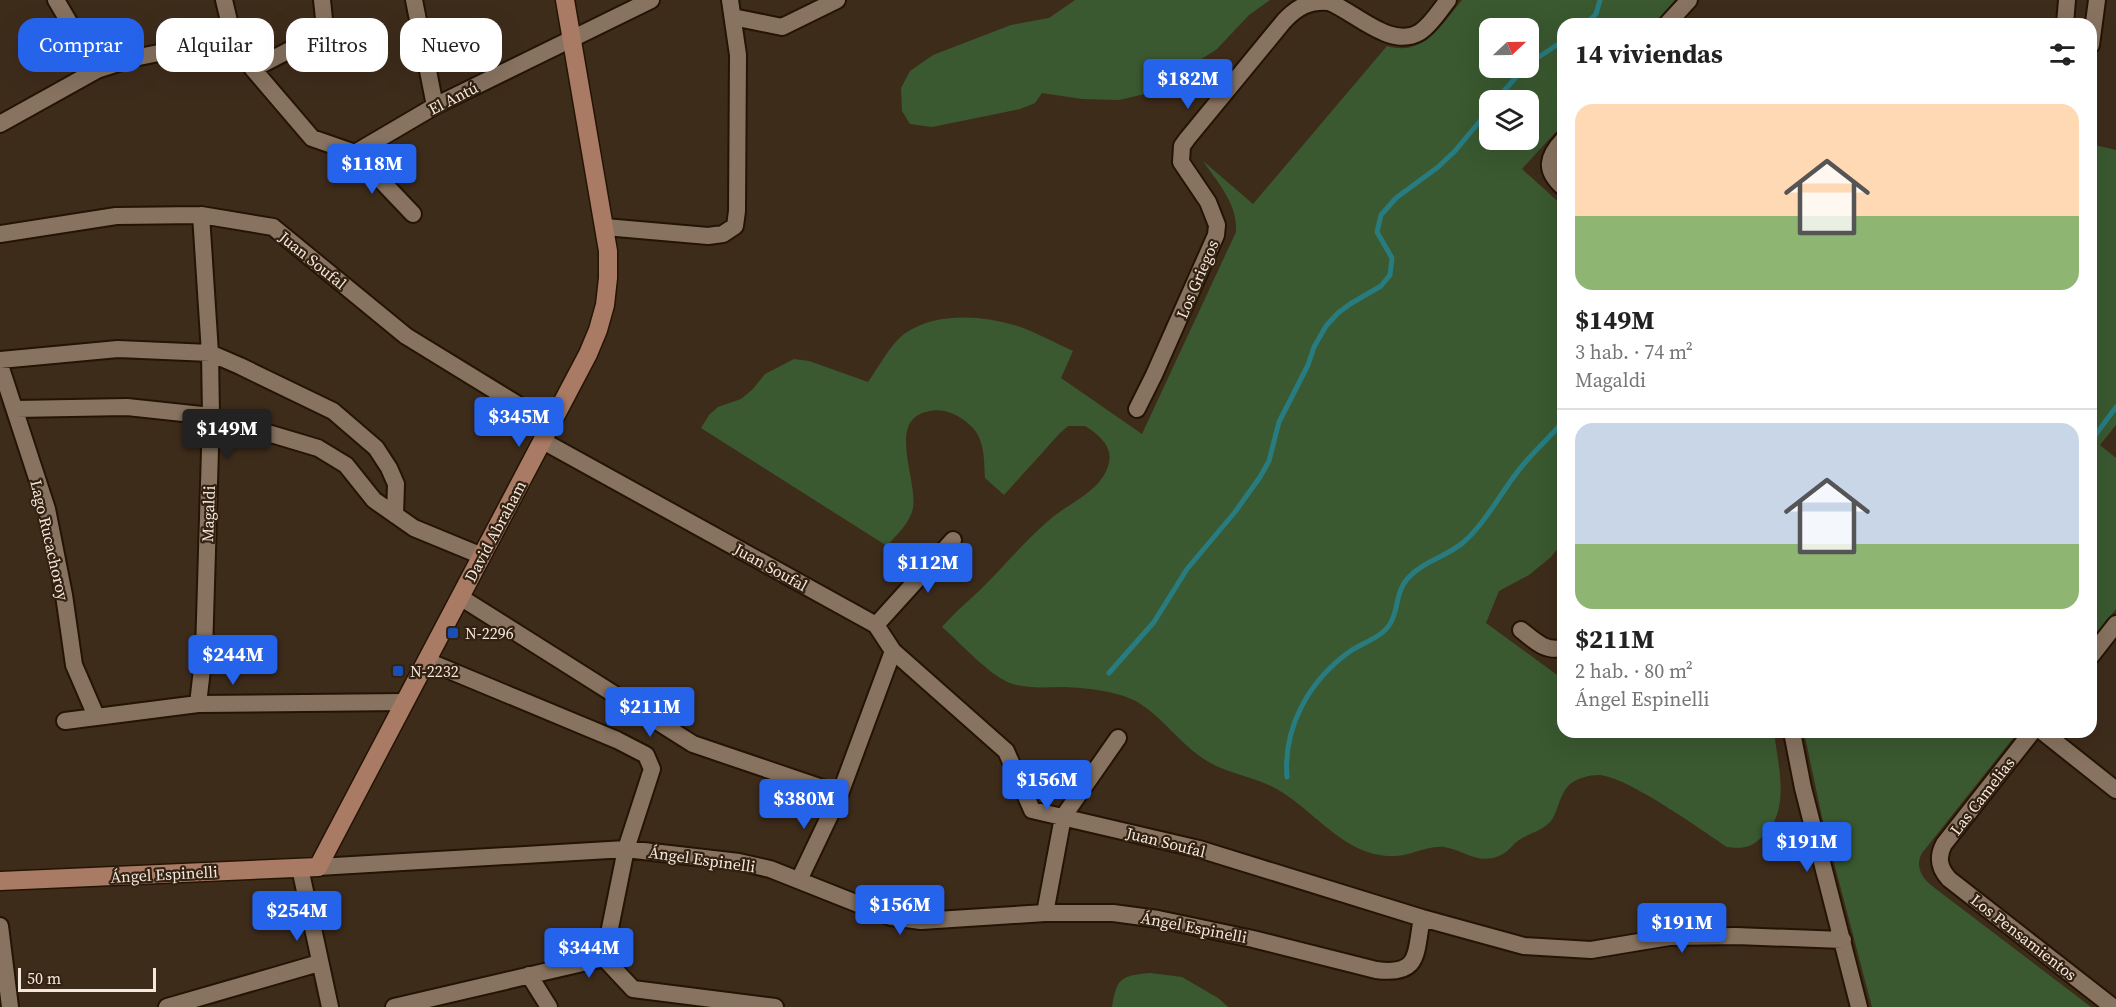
<!DOCTYPE html>
<html lang="es">
<head>
<meta charset="utf-8">
<style>
  body { margin:0; font-family:"Source Serif 4",serif; background:#f2f2f2; color:#222; height:100vh; display:flex; flex-direction:column; font-size:22px; white-space:nowrap }
  * { box-sizing:border-box; margin:0 }
  p { font-size:20px; color:#767676 }
  .icon { flex:none; width:33px; height:33px; fill:none; stroke:currentColor; stroke-width:2; stroke-linecap:round; stroke-linejoin:round }
  .map { position:relative; flex:1; overflow:hidden }
  .details { position:absolute; left:1557px; top:18px; width:540px; height:720px; display:flex; flex-direction:column; background:#fff; border-radius:18px; box-shadow:0 6px 24px #0002 }
  .details>* { flex:none }
  .guide { position:absolute; left:18px; top:18px; width:570px; height:54px; display:flex; gap:12px }
  .needle { width:39px; rotate:68deg }
  .controls { position:absolute; left:1479px; top:18px; display:grid; gap:12px }
  .controls a { display:grid; place-items:center; width:60px; height:60px; border-radius:12px; background:#fff; box-shadow:0 6px 24px #0002; font-size:30px }
  .scale { position:absolute; left:18px; bottom:15px; width:138px; box-sizing:border-box; padding-left:6px; border:3px solid #f4e8dd; border-top:0; font-size:16px; line-height:21px; white-space:nowrap; color:#f4e8dd; -webkit-text-stroke:4px #332212; paint-order:stroke }
  .price { position:absolute; translate:-50% -51px; padding:0 14px; border-radius:6px; background:#2563eb; color:#fff; font-size:20px; line-height:39px; filter:drop-shadow(0 2px 3px #0008) }
  .price::after { content:''; position:absolute; left:50%; top:36px; width:18px; height:14px; margin-left:-9px; background:inherit; clip-path:polygon(0 0,100% 0,50% 100%) }
  .price.on { background:#222; color:#fff }
  ul { padding:0; list-style:none }
  li { display:grid; align-content:center; gap:12px; height:318px; padding:0 18px }
  li+li { border-top:2px solid #e0e0e0 }
  li span { display:grid; place-items:center; height:186px; border-radius:18px; color:#555 }
  li>.icon { margin-inline-start:auto }
  span .icon { width:108px; height:108px; fill:#fffc; stroke-width:1 }
  li b { font-size:26px }
  h2 { display:flex; justify-content:space-between; align-items:center; height:72px; padding:0 18px; font-size:26px }
  .chip { padding:0 21px; border-radius:18px; background:#fff; box-shadow:0 6px 24px #0002; font-size:21px; line-height:54px }
  .chip.on { background:#2563eb; color:#fff }
  .map>svg:first-child { display:block }
  .green { fill:#3a5930; fill-rule:evenodd }
  .lines { fill:none; stroke-linecap:round; stroke-linejoin:round }
  .stream { stroke:#287c80; stroke-width:5 }
  .street-casing { stroke:#241404; stroke-width:20 }
  .secondary-casing { stroke:#241404; stroke-width:21 }
  .street { stroke:#887360; stroke-width:16 }
  .secondary { stroke:#a97a64; stroke-width:18 }
  .transit-dot { fill:#1a4fb4; stroke:#332212; stroke-width:2 }
  .labels { text-anchor:middle; dominant-baseline:central; stroke-width:4.5; stroke-linejoin:round; paint-order:stroke }
  .street-label { font-size:16px; fill:#f4e8dd; stroke:#332212 }
  .poi-label { font-size:16px; fill:#f4e8dd; stroke:#332212; text-anchor:start }
</style>
</head>
<body>
<div class="map">
<svg width="2116" height="1007" viewBox="0 0 2116 1007">
  <rect width="100%" height="100%" fill="#3e2c1b"/>
  <path class="green" d="M1075,0H1270L1249,15L1217,49L1149,93L1119,100L1082,99L1042,93L1035,103L1020,109L932,127L910,124L902,111L901,88L910,71L933,55L1011,25L1049,18Z
    M1462,0H1675L1654,24H1563V124L1522,169L1563,206V542L1551,557L1529,575L1499,591L1486,623L1560,677L1563,675V732H1774C1778,766 1792,813 1761,838C1750,848 1742,849 1727,847C1700,829 1628,777 1599,775C1589,775 1577,778 1569,785C1560,794 1559,807 1553,818C1546,830 1529,833 1519,840C1513,844 1508,852 1501,855C1478,866 1465,850 1444,847C1427,845 1411,856 1395,856C1344,858 1314,808 1273,787C1249,775 1223,773 1201,757C1179,742 1162,717 1139,703C1120,691 1086,688 1064,687C1046,687 1030,689 1013,684C990,677 961,643 942,627C956,611 971,599 985,585C1006,564 1025,541 1047,522C1067,503 1103,492 1109,462C1113,446 1097,433 1085,426H1068L1060,433L1004,495L985,478C984,461 985,439 971,426C960,416 946,408 930,411C885,418 918,479 913,508C910,523 897,534 887,546L701,428L709,415L718,407L741,399L753,389L765,374L794,359L809,361L868,382C879,367 889,346 904,334C934,312 980,315 1014,325C1034,331 1054,343 1073,351L1061,378L1142,434L1236,232C1238,204 1218,183 1203,161L1253,204L1387,46C1424,57 1441,25 1462,0ZM1528,28V68H1490V28ZM1528,100V140H1490V100Z
    M2091,144L2116,150V425L2100,445L2116,458V609L2091,640Z
    M1804,732H2018L1922,853C1915,866 1921,877 1932,886L2091,1007H1872L1822,817Z
    M1150,973L1182,977L1218,998L1228,1007H1112C1117,977 1121,976 1150,973Z"/>
  <g class="lines">
    <path class="stream" d="M1586,24L1596,14L1600,0
      M1528,64L1563,41
      M1496,100L1524,68
      M2091,441L2116,407
      M1109,673L1154,622L1187,569L1235,512L1260,477L1269,461L1279,422L1308,365L1314,347L1326,326L1338,313L1350,304L1381,286L1390,275L1392,258L1377,232L1381,215L1396,198L1438,167L1455,151L1490,109
      M1287,777C1283,727 1309,681 1349,652C1362,643 1381,638 1390,624C1399,610 1395,592 1408,578C1424,560 1451,556 1468,538C1490,517 1503,488 1523,465C1535,450 1550,437 1563,422"/>
    <g class="street-casing">
      <path id="street" d="M56,0L97,70
        M224,0L233,38L253,69L312,138L355,153L413,214
        M414,0L435,106
        M733,17L782,27L837,0
        M1667,24L1689,0
        M2065,24L2067,0
        M2091,45L2097,0
        M253,69L315,37L322,31L324,19L322,0
        M0,124L97,70L134,58L233,38
        M1563,140C1547,157 1544,170 1563,187
        M355,153L435,106L651,0
        M605,227L708,236L723,234L735,226L737,211L738,55L730,0
        M0,234L116,216L201,215L273,227L406,336L551,425
        M0,360L118,349L210,353L240,366L333,411L376,448L389,468L396,484L395,515
        M0,365L47,509L64,595L74,665L96,716
        M15,409L127,407L211,416L318,448L346,465L374,500L414,528L482,556
        M1137,409L1154,375L1216,235L1217,225L1208,202L1181,162L1182,146L1187,139L1284,21C1297,7 1310,0 1329,2C1355,12 1391,50 1420,32C1431,25 1440,10 1448,0
        M543,441L876,625L893,651L1006,751L1032,810L1199,849L1422,918L1524,946L1591,950L1669,937L1736,936L1843,940
        M460,597L693,744L840,794L893,651
        M876,625L953,540
        M1521,630C1535,641 1545,652 1563,648
        M2091,656L2116,624
        M427,661L617,740L646,755L652,769L626,849L604,958
        M198,704L204,652L211,416L210,353L201,215
        M65,721L198,704L405,702
        M1792,732L1803,788L1859,1007
        M2032,732L1944,844C1937,857 1939,868 1949,879L2113,1007
        M2043,732L2116,790
        M318,867L626,849L739,862L770,869L891,917L921,921L1045,913H1113L1158,919L1253,939L1376,970C1421,976 1415,953 1422,918
        M300,868L330,1007
        M799,880L840,794
        M1045,913L1063,817L1118,738
        M0,926L10,1007
        M529,975L549,1007
        M167,1007L319,963
        M394,1007L604,958L633,989L775,1007"/>
    </g>
    <g class="secondary-casing">
      <path id="secondary" d="M0,881L318,867L588,354L598,330L605,305L608,278V251L565,0"/>
    </g>
    <use href="#street" class="street"/>
    <use href="#secondary" class="secondary"/>
  </g>
  <g class="transit-dot">
    <rect x="447" y="627" width="12" height="12" rx="3"/>
    <rect x="392" y="665" width="12" height="12" rx="3"/>
  </g>
  <g class="labels">
    <g class="street-label">
      <text transform="translate(453 98) rotate(-27)">El Antú</text>
      <text transform="translate(313 260) rotate(39)">Juan Soufal</text>
      <text transform="translate(1197 279) rotate(-67)">Los Griegos</text>
      <text transform="translate(208 514) rotate(-88)">Magaldi</text>
      <text transform="translate(495 531) rotate(-62)">David Abraham</text>
      <text transform="translate(50 540) rotate(77)">Lago Rucachoroy</text>
      <text transform="translate(771 567) rotate(29)">Juan Soufal</text>
      <text transform="translate(1982 796) rotate(-52)">Las Camelias</text>
      <text transform="translate(1166 842) rotate(14)">Juan Soufal</text>
      <text transform="translate(702 859) rotate(8)">Ángel Espinelli</text>
      <text transform="translate(164 874) rotate(-3)">Ángel Espinelli</text>
      <text transform="translate(1194 927) rotate(11)">Ángel Espinelli</text>
      <text transform="translate(2024 937) rotate(38)">Los Pensamientos</text>
    </g>
    <g class="poi-label">
      <text x="465" y="633">N-2296</text>
      <text x="410" y="671">N-2232</text>
    </g>
  </g>
</svg>
<div class="controls">
<a><svg class="needle" viewBox="-14 -14 28 28"><path d="M0-13l5 13h-10z" fill="#e53935"/><path d="M0 13l5-13h-10z" fill="#767676"/></svg></a>
<a><svg class="icon" aria-label="layers" viewBox="0 0 24 24"><path d="M12 4l9 5-9 5-9-5zM3 14l9 5 9-5"/></svg></a>
</div>
<div class="scale">50 m</div>
<b class="price" style="left:1188px;top:110px">$182M</b>
<b class="price" style="left:372px;top:195px">$118M</b>
<b class="price" style="left:519px;top:448px">$345M</b>
<b class="price on" style="left:227px;top:460px">$149M</b>
<b class="price" style="left:928px;top:594px">$112M</b>
<b class="price" style="left:233px;top:686px">$244M</b>
<b class="price" style="left:650px;top:738px">$211M</b>
<b class="price" style="left:1047px;top:811px">$156M</b>
<b class="price" style="left:804px;top:830px">$380M</b>
<b class="price" style="left:1807px;top:873px">$191M</b>
<b class="price" style="left:900px;top:936px">$156M</b>
<b class="price" style="left:297px;top:942px">$254M</b>
<b class="price" style="left:1682px;top:954px">$191M</b>
<b class="price" style="left:589px;top:979px">$344M</b>
<div class="guide">
<a class="chip on">Comprar</a>
<a class="chip">Alquilar</a>
<a class="chip">Filtros</a>
<a class="chip">Nuevo</a>
</div>
<section class="details">
<h2>14 viviendas<svg class="icon" aria-label="filters" viewBox="0 0 24 24"><path d="M4 7h16M4 17h16"/><circle cx="9" cy="7" r="2"/><circle cx="15" cy="17" r="2"/></svg></h2>
<ul>
<li><span style="background:linear-gradient(#ffd9b3 60%,#8fb573 0)"><svg class="icon" aria-label="home" viewBox="0 0 24 24"><path d="M3 11l9-7 9 7M6 9v11h12V9"/></svg></span><div><b>$149M</b><p>3 hab. · 74 m²</p><p>Magaldi</p></div></li>
<li><span style="background:linear-gradient(#c9d6e8 65%,#8fb573 0)"><svg class="icon" aria-label="home" viewBox="0 0 24 24"><path d="M3 11l9-7 9 7M6 9v11h12V9"/></svg></span><div><b>$211M</b><p>2 hab. · 80 m²</p><p>Ángel Espinelli</p></div></li>
</ul>
</section>
</div>
</body>
</html>
